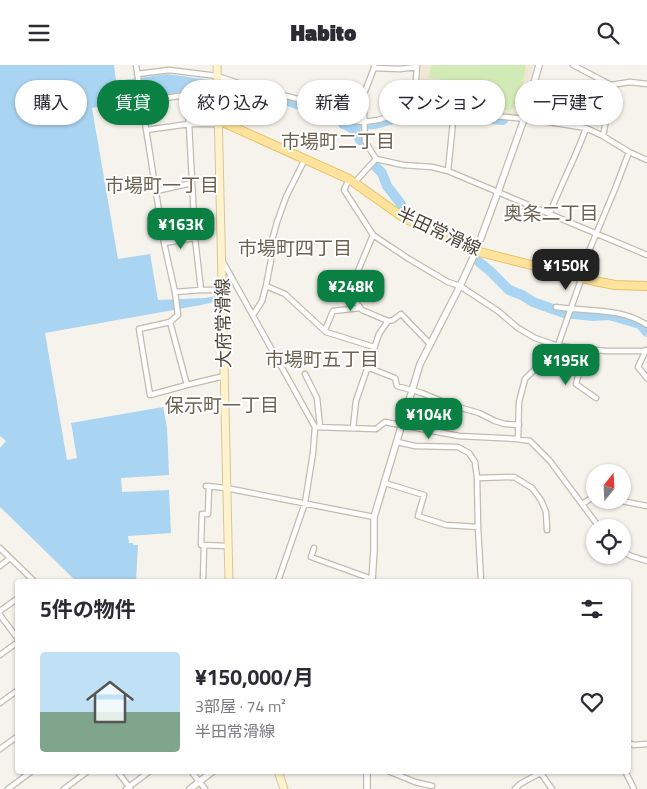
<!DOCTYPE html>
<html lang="ja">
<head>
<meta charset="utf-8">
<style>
  body { margin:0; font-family:"Titillium Web","Noto Sans JP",sans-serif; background:#f2f2f3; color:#2b2b33; height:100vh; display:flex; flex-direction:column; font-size:19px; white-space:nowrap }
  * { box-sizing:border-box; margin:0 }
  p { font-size:16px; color:#7c7c81 }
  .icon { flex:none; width:28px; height:28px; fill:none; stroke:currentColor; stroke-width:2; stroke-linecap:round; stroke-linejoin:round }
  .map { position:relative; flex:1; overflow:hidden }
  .drawer { position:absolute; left:15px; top:514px; width:616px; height:195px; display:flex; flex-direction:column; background:#fff; border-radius:5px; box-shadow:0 1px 4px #0004 }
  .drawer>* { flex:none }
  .banner { position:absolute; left:15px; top:15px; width:618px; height:45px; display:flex; gap:10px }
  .needle { width:32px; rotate:18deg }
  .fabs { position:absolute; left:586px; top:399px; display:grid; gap:10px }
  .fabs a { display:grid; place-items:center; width:45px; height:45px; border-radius:50%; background:#fff; box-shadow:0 1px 4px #0004; font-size:25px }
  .price { position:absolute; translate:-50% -42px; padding:0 11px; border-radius:10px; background:#0b8043; color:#fff; font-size:16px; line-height:32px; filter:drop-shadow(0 1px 2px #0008) }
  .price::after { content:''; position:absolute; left:50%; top:30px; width:15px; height:11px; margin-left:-8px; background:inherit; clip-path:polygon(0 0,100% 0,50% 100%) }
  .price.on { background:#222; color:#fff }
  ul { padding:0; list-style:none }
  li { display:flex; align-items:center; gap:15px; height:125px; padding:0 25px }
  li+li { border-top:1px solid #e1e1e2 }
  li span { display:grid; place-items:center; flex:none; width:140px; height:100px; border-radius:5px; color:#555 }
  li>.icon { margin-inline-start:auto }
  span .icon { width:60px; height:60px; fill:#fffc; stroke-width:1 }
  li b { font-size:21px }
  h2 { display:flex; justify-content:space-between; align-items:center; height:60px; padding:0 25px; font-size:21px }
  .chip { padding:0 18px; border-radius:22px; background:#fff; box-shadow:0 1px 4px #0004; font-size:18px; line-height:45px }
  .chip.on { background:#0b8043; color:#fff }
  header { display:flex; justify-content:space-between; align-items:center; height:65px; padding:0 25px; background:#fff; font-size:22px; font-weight:800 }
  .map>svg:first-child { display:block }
  .education { fill:#efe8d6 }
  .green { fill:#d2eab5 }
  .water { fill:#a9d4f2 }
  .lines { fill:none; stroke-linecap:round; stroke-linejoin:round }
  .river { stroke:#a9d4f2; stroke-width:10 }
  .minor-casing { stroke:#c2bbae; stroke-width:7 }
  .tertiary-casing { stroke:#c2bbae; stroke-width:8 }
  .secondary-casing { stroke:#d6c79b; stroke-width:9 }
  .primary-casing { stroke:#e6c16a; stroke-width:10 }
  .minor { stroke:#fff; stroke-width:4.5 }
  .tertiary { stroke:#fff; stroke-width:5.5 }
  .secondary { stroke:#fff3cd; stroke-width:7 }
  .primary { stroke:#ffe39c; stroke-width:8 }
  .labels { text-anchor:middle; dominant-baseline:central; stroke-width:4; stroke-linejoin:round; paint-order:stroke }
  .street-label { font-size:18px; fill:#4b4439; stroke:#fff }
  .neighbourhood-label { font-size:19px; fill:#6e6250; stroke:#fff }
</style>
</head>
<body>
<header><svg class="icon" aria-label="menu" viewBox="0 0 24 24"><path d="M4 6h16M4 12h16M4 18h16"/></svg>Habito<svg class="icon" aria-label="search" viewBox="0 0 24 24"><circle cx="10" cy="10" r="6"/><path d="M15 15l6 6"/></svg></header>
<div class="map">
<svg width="647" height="724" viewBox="0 0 647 724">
  <rect width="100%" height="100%" fill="#f6f3ec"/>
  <path class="education" d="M421,0H534L519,51L417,42Z"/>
  <path class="green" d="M431,0H526L519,37L517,41L510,45L438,40L441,14L429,13Z"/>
  <path class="water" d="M0,0H114L116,16L167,9L209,15L223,16L306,38L349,57L359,60L352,62L353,65L346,61L278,38L229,26H186L92,43L118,194L150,189L158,235L205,233L216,231L214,237L201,240L45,268L67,395L77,393L71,358L163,342L167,363L169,410L121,413L122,427L169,425L171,468L128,471L129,478H133V480H138L136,516H76L0,442V383L6,376L0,371Z
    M422,16L436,18L434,38L420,37Z"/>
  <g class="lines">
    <path class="river" d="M343,59C351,61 357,68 360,75
      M348,60L375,59L417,48L503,55
      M375,101L382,108L387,121L401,139L404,147
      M479,197L490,206L509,225L522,230L533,237L564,248L593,251L609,250L640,259L647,267"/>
    <g class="minor-casing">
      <path id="minor" d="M136,0L164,178L175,227L178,250L170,257L187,320L224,311
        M374,0V3L364,29V47L365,76L376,94L403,100L432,102L448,106L647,190
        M573,0L611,20L630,17L647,19
        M374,3L400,4L417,2
        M137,9L169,5L217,11L247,21L306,36L344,53L355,56L364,57L378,55L414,44L454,47L536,55L586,63L603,71L629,87L647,95
        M185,30L189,59L195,173L201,225
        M141,37L185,30L217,29
        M414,44L417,0
        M146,65L189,59H218
        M603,71C607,54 607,37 611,20
        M448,106L454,47
        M349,114L344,125L373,170L409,194L448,217L460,221L498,246L518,263L535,273L558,281L606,286H646
        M355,117L376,94
        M156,126L192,118
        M550,148C561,119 576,92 586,63
        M162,164L195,159
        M373,170L350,225L356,237L362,245L388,256L393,255L401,249L430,279
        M164,178L195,173
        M223,197L315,362L313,388L305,438L278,516
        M266,221L285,229L326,267L374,282
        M175,227L201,225H222
        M556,242C587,247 620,242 647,260
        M253,250L262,236L266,221L271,195V179L277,157L286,132L305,94
        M170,257L139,264L150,330L187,320
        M325,265L333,246L360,243
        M646,285L638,302L647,313
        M552,297L589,192V186L615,124L629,87
        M367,302L395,313L397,321L422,328L451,340L479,348L495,356L505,359L519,360
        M305,309L317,333L320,362
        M315,362L376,364L385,357L459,371L518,374L530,376L550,396L599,462
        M353,363L356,336L379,269L388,256
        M518,374L519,337L525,314L535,304L548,298L552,297L574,299L579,308L576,319L596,333
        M397,377L415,381L458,382L469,388L475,397L477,412L478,462L481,516
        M477,413L514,412L532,423L541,435L546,447L547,465
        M385,418L424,430L418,451L446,460L478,462
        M206,421L226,423L374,452
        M209,421L208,449H202L201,480L228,481
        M617,435L647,441
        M582,439L595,431
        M0,483L34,516
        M314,483L311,492L372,514
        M622,486L631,491L647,496
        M0,501L10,493
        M203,516L204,480
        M0,546L18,533
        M0,550L18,574
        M0,590L18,577
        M0,638L18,625
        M629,678L634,680L647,679
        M0,684L18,671
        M117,706L130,723
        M191,706L205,724
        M388,706L415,717L432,721
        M625,706L634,724
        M540,707L552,724
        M8,724L32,706
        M64,724L88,706
        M126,724L150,706
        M515,724L520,719L544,706"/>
    </g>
    <g class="tertiary-casing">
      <path id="tertiary" d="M372,516L374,485V452L420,299L460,221L476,186L498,127L524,54L539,0
        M190,724L213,706
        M367,724V706"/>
    </g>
    <g class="secondary-casing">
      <path id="secondary" d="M217,0L229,516
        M278,706L284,724"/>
    </g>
    <g class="primary-casing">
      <path id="primary" d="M218,55L349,114L404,153L476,186L594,216L615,220L647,221"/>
    </g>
    <use href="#minor" class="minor"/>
    <use href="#tertiary" class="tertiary"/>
    <use href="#secondary" class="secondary"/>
    <use href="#primary" class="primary"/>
  </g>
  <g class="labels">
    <g class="street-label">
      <text transform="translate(439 166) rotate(25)">半田常滑線</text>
      <text transform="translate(223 258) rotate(-91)">大府常滑線</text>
    </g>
    <g class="neighbourhood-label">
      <text x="338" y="75">市場町二丁目</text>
      <text x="162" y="119">市場町一丁目</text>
      <text x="551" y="147">奥条二丁目</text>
      <text x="295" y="182">市場町四丁目</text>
      <text x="322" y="293">市場町五丁目</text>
      <text x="222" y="339">保示町一丁目</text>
    </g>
  </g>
</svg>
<div class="fabs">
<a><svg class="needle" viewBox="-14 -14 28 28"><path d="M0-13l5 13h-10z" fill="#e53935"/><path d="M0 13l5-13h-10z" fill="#7c7c81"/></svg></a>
<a><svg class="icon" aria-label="locate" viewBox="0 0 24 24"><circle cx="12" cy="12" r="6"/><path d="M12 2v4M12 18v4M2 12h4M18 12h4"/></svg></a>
</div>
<b class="price" style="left:181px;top:185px">¥163K</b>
<b class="price on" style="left:566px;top:226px">¥150K</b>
<b class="price" style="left:351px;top:247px">¥248K</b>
<b class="price" style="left:566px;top:321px">¥195K</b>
<b class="price" style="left:429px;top:375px">¥104K</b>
<div class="banner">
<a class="chip">購入</a>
<a class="chip on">賃貸</a>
<a class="chip">絞り込み</a>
<a class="chip">新着</a>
<a class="chip">マンション</a>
<a class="chip">一戸建て</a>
</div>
<section class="drawer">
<h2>5件の物件<svg class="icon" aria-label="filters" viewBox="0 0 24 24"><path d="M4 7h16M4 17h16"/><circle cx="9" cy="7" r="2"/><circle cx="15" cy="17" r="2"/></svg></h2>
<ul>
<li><span style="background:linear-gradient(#bfe0f5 60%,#7fa58c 0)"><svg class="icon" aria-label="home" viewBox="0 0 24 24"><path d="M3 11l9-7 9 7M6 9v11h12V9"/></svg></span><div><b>¥150,000/月</b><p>3部屋 · 74 m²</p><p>半田常滑線</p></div><svg class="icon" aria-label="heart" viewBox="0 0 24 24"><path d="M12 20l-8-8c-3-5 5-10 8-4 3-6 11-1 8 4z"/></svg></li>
</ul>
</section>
</div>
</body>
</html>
